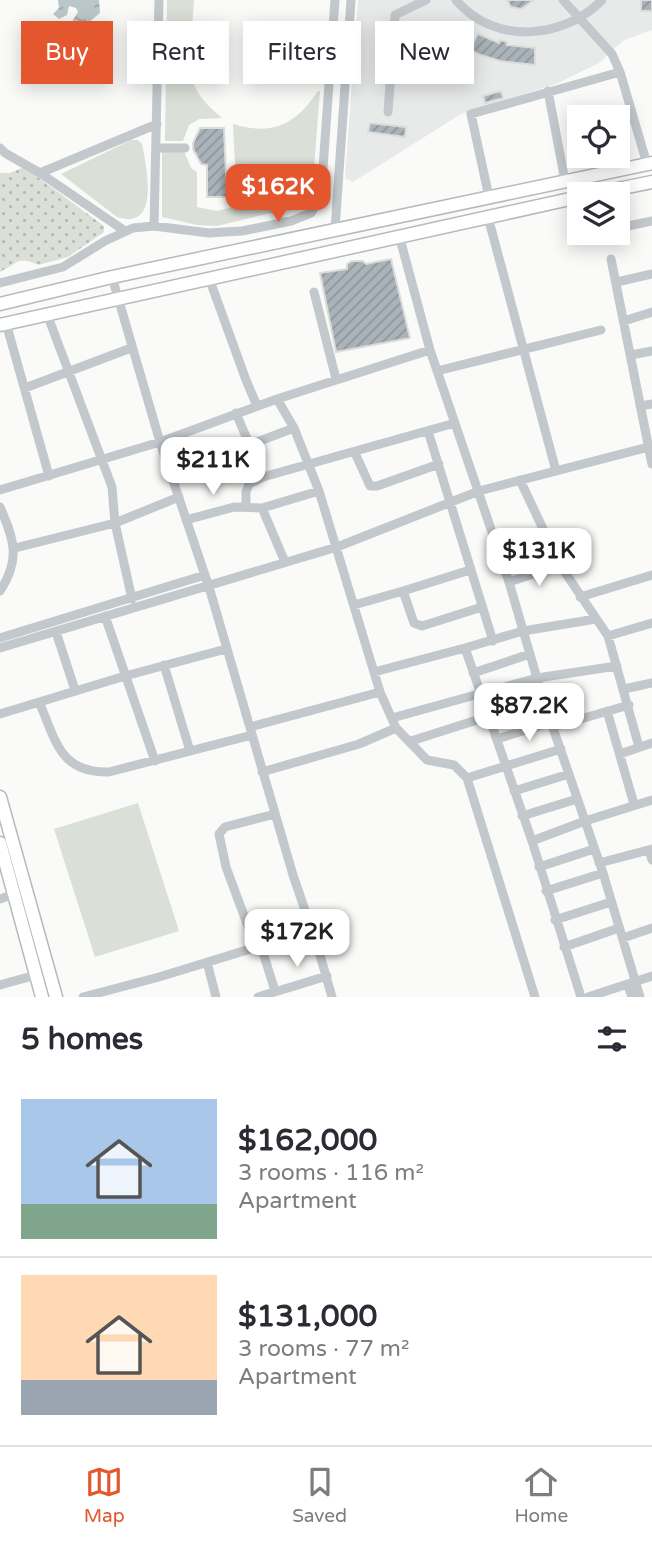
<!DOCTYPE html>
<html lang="en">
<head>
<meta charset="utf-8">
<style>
  body { margin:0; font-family:"Varela Round",sans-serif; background:#f7f7f7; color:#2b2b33; height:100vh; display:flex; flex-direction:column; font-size:26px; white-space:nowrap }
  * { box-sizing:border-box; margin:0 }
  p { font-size:23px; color:#7c7c81 }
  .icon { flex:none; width:38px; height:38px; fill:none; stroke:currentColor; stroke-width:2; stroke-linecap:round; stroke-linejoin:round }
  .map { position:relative; height:997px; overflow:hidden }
  .drawer { display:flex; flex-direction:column; background:#fff; flex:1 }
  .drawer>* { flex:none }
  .top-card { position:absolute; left:21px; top:21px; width:611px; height:63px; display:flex; gap:14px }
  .controls { position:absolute; left:567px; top:105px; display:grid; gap:14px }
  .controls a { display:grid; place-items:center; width:63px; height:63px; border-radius:0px; background:#fff; box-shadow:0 4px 18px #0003; font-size:35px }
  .price { position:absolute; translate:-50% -60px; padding:0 16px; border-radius:14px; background:#fff; color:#222; font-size:23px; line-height:46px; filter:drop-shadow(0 2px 4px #0008) }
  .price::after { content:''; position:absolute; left:50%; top:42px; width:21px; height:16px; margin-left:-10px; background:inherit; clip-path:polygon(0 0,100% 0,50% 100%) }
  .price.selected { background:#e4572e; color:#fff }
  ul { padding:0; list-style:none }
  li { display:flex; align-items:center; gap:21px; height:175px; padding:0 21px }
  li+li { border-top:2px solid #e1e1e2 }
  li span { display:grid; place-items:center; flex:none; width:196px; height:140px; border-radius:0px; color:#555 }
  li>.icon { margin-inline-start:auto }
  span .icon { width:84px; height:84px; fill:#fffc; stroke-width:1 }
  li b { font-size:30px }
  h2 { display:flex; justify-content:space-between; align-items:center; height:84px; padding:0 21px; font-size:30px }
  .pill { padding:0 24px; border-radius:0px; background:#fff; box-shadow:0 4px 18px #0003; font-size:24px; line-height:63px }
  .pill.selected { background:#e4572e; color:#fff }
  .tab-bar { display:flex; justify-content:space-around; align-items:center; height:98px; border-top:2px solid #e1e1e2; background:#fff; font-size:19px; color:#7c7c81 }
  .tab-bar a { display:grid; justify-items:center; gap:4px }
  .tab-bar .selected { color:#e4572e }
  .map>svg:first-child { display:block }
  .built { fill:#e8e9e9 }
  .green { fill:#dadfd7 }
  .park { fill:url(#park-dots) }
  .water { fill:url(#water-ripples) }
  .building { fill:url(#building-hatch); stroke:#dcdcda; stroke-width:2 }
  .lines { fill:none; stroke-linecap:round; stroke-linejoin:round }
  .major-casing { stroke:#b5babe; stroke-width:15 }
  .minor { stroke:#c3c8cc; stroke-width:9 }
  .major { stroke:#fff; stroke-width:12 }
</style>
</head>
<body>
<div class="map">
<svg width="652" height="997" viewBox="0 0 652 997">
  <defs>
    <pattern id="park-dots" width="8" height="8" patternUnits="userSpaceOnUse" patternTransform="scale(1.75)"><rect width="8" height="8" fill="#dadfd7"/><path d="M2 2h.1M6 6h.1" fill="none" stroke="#b4b9b4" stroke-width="1.8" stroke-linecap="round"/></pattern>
    <pattern id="water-ripples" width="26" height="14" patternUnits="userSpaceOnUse" patternTransform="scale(1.75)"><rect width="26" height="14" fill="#bbc7cb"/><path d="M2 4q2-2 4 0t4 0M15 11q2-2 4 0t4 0" fill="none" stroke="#9ca6aa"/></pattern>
    <pattern id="building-hatch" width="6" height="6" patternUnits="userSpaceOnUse" patternTransform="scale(1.75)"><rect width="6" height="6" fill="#aab3b9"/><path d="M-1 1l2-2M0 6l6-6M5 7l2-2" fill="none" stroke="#8e969c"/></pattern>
  </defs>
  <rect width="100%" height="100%" fill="#fafaf8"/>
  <path class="built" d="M358,0H652V30L624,40L599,63L556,84L461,114L353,182L345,178Z"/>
  <path class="green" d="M167,0H194C193,25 186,66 196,89C202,101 213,110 222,118L199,119L189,125L183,141H165Z
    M318,91H320L312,193L304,205L217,226L197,225L162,217V151H184L191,168L197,172V207L217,211L237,206L233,124C273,136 295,125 318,91Z
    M131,140H138L142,144C147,169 160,231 117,217L61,174Z
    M138,803L179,931L95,957L54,829Z"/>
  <path class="park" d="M24,167L104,226V232L68,257L38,265C17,255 17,264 0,272V173H10Z"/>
  <path class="water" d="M58,0H99L100,13L89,22L83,35L78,37L69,33L68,28L78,12L76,8L69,6L67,15L59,19L53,14L59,8Z"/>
  <path class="building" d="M507,0H534L521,9L511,7Z
    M641,0H652V11H641Z
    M478,34L499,43L500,40L507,42V45L535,48V65L500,61L478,54L470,49Z
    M501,91L503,98L485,103L483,96Z
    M370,123L406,127L405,137L368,132Z
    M200,128H224L227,197H207V165L201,164L193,149V143Z
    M391,259L410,338L336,352L320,273L347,269V264L352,261H363L366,264Z"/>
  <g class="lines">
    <g class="major-casing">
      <path id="major" d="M593,194L652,182
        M0,304L112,277L652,163
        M0,325L579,197
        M0,797L56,997
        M0,843L42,997"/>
    </g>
    <path class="minor" d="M456,0C494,45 563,40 602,0
      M563,0L612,54L620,72L647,164
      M548,91L565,181
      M388,112L395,15L426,0
      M0,148L5,153L40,173L125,231
      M156,148H185
      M40,173L157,124
      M489,197L471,114L620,72
      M488,217L556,471
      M154,226L159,0
      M618,228L652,221
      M335,229L351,0
      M399,235L430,350L509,582L543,699L603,873L640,997
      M611,259L652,464
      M112,277L160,442L209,587L293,875L318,948L332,997
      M209,278L246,380L257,406
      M617,282L652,274
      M0,283L63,267L105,241L133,228L154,226L209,233L242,231L291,221L311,213L321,196L335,0
      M314,292L336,379
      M47,314L112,487L115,523L132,599
      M624,321L652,312
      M6,323L49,476
      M631,355L652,351
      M437,371L601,330
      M25,388L131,348
      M277,399L294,428L319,491L380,692L396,728L427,760L454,765L467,778L535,997
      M640,406L652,404
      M236,413L263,477
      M428,431L493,641
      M249,445L294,428
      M355,453L370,486H377L439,464
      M520,480L560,565L608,636L639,747
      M0,490L160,442L277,399L430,350
      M246,506V492L249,484L263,477L455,423
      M0,507C14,539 21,559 0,591
      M262,508L285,562
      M186,520L234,507L262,508L319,491
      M15,548L115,523L179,497
      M509,582L560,565
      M403,591L470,570
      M580,597L652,575
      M354,605L403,591L414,623L422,626L482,607
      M105,616L155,761
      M56,632L75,690
      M608,636L652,623
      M0,638L205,575
      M0,648L337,547L479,491L652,446
      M465,648L532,841L581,997
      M164,665L190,751
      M374,672L465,648L523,631L596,619
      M473,673L530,654
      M624,689L652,683
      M39,702C56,740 59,773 109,772L252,735
      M607,711L634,804
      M0,714L125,676L226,649
      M392,718L537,678L617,666
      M250,727L380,692
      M553,727L629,705
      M497,739L551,722
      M411,741L543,699
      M620,754L652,743
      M262,772L359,744L396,728
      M467,778L561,749
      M514,791L569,774
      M522,816L577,799
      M532,841L585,821L652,800
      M649,850L652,860
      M599,863L652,849
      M539,867L594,849
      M546,891L603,873
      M0,899L14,894
      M555,920L611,902
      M623,938L652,928
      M261,946L275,991
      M564,947L619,928
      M256,948L226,867L219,834L225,827L275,814
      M207,962L216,997
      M0,985L36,975
      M628,986L632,997
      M83,997L159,977L312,930
      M258,997L327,976
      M588,997L652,976"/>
    <use href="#major" class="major"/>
  </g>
</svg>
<div class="controls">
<a><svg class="icon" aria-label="locate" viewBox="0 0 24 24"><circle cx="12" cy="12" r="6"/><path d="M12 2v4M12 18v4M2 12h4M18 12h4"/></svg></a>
<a><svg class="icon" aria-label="layers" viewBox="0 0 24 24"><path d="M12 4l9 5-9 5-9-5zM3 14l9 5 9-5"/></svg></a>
</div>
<b class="price selected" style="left:278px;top:224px">$162K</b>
<b class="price" style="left:213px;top:497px">$211K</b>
<b class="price" style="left:539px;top:588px">$131K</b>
<b class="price" style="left:529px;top:743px">$87.2K</b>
<b class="price" style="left:297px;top:969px">$172K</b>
<div class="top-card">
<a class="pill selected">Buy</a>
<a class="pill">Rent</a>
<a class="pill">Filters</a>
<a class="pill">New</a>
</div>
</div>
<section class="drawer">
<h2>5 homes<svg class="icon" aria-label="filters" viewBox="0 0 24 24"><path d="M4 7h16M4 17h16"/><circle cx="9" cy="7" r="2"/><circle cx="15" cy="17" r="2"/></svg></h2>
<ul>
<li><span style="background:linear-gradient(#a9c7e8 75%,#7fa58c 0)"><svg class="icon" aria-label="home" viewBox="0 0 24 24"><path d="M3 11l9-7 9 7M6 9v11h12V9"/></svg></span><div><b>$162,000</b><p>3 rooms · 116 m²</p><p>Apartment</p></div></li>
<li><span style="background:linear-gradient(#ffd9b3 75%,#9aa5b1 0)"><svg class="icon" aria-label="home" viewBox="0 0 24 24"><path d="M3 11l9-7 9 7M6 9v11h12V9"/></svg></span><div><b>$131,000</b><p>3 rooms · 77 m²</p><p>Apartment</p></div></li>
</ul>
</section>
<nav class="tab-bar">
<a class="selected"><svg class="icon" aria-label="map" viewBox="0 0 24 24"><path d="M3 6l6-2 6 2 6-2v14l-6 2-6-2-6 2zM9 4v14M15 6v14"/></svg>Map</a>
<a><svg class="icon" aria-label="saved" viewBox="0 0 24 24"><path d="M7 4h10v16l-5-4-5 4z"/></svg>Saved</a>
<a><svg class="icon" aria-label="home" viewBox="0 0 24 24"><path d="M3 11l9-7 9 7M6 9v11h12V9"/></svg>Home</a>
</nav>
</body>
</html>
